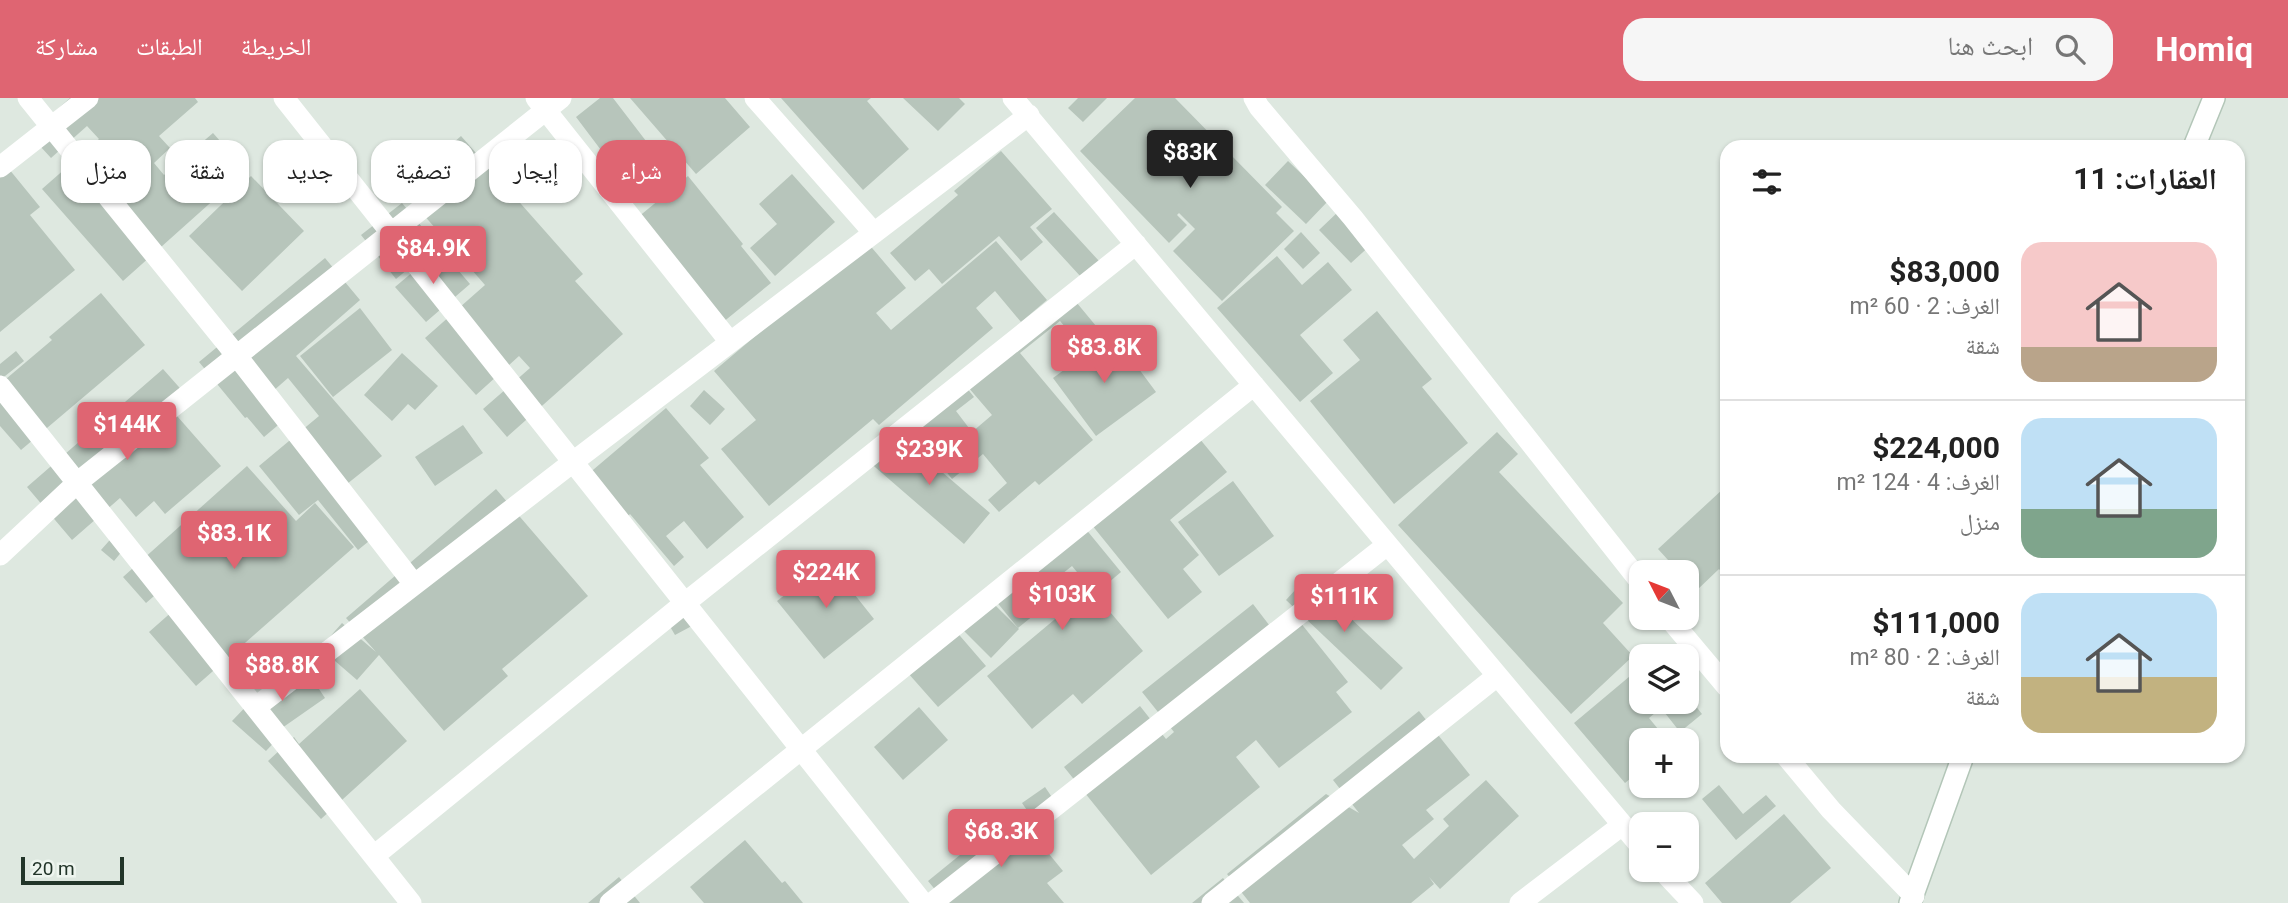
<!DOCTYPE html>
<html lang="ar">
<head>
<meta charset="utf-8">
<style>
  body { margin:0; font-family:Roboto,"Noto Naskh Arabic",sans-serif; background:#f6f6f6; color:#222; direction:rtl; height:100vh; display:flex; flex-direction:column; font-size:26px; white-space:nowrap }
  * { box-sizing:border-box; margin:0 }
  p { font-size:23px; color:#767676 }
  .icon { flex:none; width:38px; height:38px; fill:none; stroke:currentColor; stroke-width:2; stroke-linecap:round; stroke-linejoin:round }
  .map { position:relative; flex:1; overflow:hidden; direction:ltr }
  .panel { position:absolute; left:1720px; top:42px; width:525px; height:623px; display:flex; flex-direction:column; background:#fff; border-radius:21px; box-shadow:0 2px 5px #0004; direction:rtl }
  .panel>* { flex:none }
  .banner { position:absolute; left:21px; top:42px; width:665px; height:63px; direction:rtl; display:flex; gap:14px }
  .needle { width:46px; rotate:312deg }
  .controls { position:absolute; left:1629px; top:462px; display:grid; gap:14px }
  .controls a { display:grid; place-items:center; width:70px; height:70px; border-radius:14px; background:#fff; box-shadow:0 2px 5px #0004; font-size:35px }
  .scale { position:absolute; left:21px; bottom:18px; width:103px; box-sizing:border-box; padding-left:7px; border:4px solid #223529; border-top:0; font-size:19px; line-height:24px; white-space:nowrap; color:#223529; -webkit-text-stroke:5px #eef5ef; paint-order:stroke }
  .price { position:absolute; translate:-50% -60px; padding:0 16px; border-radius:7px; background:#df6572; color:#fff; font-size:23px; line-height:46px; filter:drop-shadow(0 2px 4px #0008) }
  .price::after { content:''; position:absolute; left:50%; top:42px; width:21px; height:16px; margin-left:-10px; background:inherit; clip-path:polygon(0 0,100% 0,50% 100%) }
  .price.active { background:#222; color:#fff }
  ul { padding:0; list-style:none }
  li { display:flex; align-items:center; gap:21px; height:175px; padding:0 28px }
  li+li { border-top:2px solid #e0e0e0 }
  li span { display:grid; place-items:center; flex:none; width:196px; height:140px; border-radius:21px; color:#555 }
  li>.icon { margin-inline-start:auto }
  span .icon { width:84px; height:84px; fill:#fffc; stroke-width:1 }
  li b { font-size:30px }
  h2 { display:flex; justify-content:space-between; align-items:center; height:84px; padding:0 28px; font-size:30px }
  .chip { padding:0 24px; border-radius:21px; background:#fff; box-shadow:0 2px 5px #0004; font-size:24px; line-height:63px }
  .chip.active { background:#df6572; color:#fff }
  header { display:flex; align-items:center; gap:42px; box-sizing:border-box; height:98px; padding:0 35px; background:#df6572; color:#fff }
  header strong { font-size:33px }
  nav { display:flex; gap:38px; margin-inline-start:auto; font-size:24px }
  .search { width:490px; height:63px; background:#f6f6f6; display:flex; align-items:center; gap:18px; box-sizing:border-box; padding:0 24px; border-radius:21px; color:#767676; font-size:26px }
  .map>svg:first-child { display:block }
  .building { fill:#b7c5bb }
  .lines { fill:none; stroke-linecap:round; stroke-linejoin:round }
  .secondary-casing { stroke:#b3c6b8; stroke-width:24 }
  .street { stroke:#fff; stroke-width:21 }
  .secondary { stroke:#fff; stroke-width:21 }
</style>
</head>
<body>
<header>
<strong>Homiq</strong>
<div class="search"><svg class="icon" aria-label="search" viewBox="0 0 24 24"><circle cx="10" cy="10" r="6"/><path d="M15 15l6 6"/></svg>ابحث هنا</div>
<nav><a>الخريطة</a><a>الطبقات</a><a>مشاركة</a></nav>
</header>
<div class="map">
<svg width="2288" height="805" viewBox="0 0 2288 805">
  <rect width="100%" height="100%" fill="#dee8e0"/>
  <path class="building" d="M70,0H195L198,4L159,38L170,50L154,65L164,77L213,35L237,62L218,79L227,90L123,183L42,91L99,41L87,28L51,60L29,36Z
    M600,0H613L646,43L613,68L576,19Z
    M630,0H725L750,29L696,76Z
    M781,0H871L867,3L909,51L863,92Z
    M903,0H959L965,6L938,33Z
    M1078,0H1107L1083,24L1068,10Z
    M1135,0H1175L1282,109L1276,115L1294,133L1222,203L1173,153L1195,131L1179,115L1177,117L1187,127L1169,145L1080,53Z
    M461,38L583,176L575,183L623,236L507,339L483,311L530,270L519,258L476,297L425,240L485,187L401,91Z
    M1001,53L1052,111L1030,129L1043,144L1021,163L999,138L942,186L929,171L915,183L890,155L958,97L954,93Z
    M0,60L40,109L30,117L75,172L0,234Z
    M639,60L658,77L643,94L624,77Z
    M1288,63L1329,102L1306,126L1265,87Z
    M792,76L835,124L775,178L750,150L777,126L759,106Z
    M251,78L304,133L242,193L189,138Z
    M688,78L743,146L741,148L771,185L722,225L637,120Z
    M402,105L437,147L396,181L361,137Z
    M1340,112L1373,145L1351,165L1319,132Z
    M1054,114L1099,163L1081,179L1036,130Z
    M1301,134L1320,155L1303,171L1284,151Z
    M996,143L1047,202L1021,224L995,193L976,210L993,230L879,327L873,321L769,408L721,351L756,322L714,273L867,144L906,190L876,215L891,232Z
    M440,151L470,186L426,224L395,189Z
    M1277,158L1302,187L1328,164L1352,192L1300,237L1333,275L1300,304L1217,210Z
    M325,160L360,202L296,258L382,358L342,390L379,435L358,452L318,402L299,417L259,368L319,318L288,280L272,294L290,317L264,339L247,319L245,320L199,264Z
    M1067,193L1101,234L1082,249L1060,223L1020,255L1093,342L1039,387L1035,383L999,414L988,402L1007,385L983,356L952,381L905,321L958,279L974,299L956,313L972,334L992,317L962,282Z
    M101,195L145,247L21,352L0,328V286L52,242L49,239Z
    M360,210L392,252L333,299L300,258Z
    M1377,213L1432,281L1422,289L1468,345L1394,406L1310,303L1360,262L1343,242Z
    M1113,236L1156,294L1096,338L1053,280Z
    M16,253L24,263L0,282V266Z
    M402,255L438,288L415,312L408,306L392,323L364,297Z
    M163,271L186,297L170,310L221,368L165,416L154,403L136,419L120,400L72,442L27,389Z
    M704,292L725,311L710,327L690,308Z
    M666,310L709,360L700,367L744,419L707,451L684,423L666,438L684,459L674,468L630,416L625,421L587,377Z
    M463,327L483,355L435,388L415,359Z
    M1190,329L1227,374L1170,422L1199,457L1183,471L1202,494L1168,521L1083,416Z
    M894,333L990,415L964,446L868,363Z
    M1497,334L1518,356L1499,374L1623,505L1603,525L1633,558L1571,616L1398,427Z
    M247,368L296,423L315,405L354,449L196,588L149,534L183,504L168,486L146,505L123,479Z
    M1233,383L1274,438L1219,478L1178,424Z
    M496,391L588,498L502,571L508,578L444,633L379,557L357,582L320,550L342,525L376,554L346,520Z
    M1723,391L1727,396V480L1719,471L1696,493L1687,483V474H1679L1658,451Z
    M1080,424L1121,474L1095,496L1143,553L1082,606L1073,596L1032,631L987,578L1091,491L1072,468L1047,488L1056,499L1018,530L991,497Z
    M116,435L128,446L114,463L101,452Z
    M828,463L874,521L824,561L777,503Z
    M1307,479L1403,570L1381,592L1286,502Z
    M984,496L1019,531L991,560L955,524Z
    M1253,506L1276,536L1296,519L1348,584L1336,594L1352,614L1279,670L1256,642L1236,659L1260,689L1151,777L1064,669L1140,608L1166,641L1174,634L1142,594Z
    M662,515L703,522L675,537Z
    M948,524L986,568L938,609L900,566Z
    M319,554L330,570L313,582L325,600L282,630L285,633L266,653L232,623L258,596Z
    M1642,568V604H1687V597L1702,616L1680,634L1661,610L1649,620L1667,642H1642V671L1625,685L1574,625Z
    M360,591L407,643L321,721L268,663L294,639L299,646Z
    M919,609L948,642L903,682L874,649Z
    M1419,613L1470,677L1426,712L1434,721L1402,747L1414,761L1449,728L1443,721L1486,682L1519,718L1440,791L1429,779L1434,786L1411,805H1250L1227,776L1326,696L1359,715L1333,682Z
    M1719,687L1743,716L1766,697L1776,708L1736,742L1702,701Z
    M1045,689L1060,711L1037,727L1022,705Z
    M1014,713L1063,773L1047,785L1064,805H946L928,783Z
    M1784,716L1831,770L1790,805H1722L1705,785Z
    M745,742L782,785L785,783L803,805H704L690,789Z
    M619,779L640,805H588Z
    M1223,780L1244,805H1192Z"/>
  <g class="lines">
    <g class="secondary-casing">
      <path id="secondary" d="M2194,49L2214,0
        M1910,805L1963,658"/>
    </g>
    <path class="street" d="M28,0L236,257L414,486
      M284,0L923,805
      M536,0L730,244
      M755,0L874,135
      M1013,0L1642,750
      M1254,0L1259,9L1353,120L1642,486
      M0,69L88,0
      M0,288L411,805
      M0,457L78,384L561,0
      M1669,520L1727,589
      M256,609L573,364L1029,17
      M1786,658L1831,712L1914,798
      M374,758L685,505L1136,146
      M1662,772L1693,805
      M610,805L1254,287
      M932,805L1387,447
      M1212,805L1497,578
      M1520,805L1621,728"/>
    <use href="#secondary" class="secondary"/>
  </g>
</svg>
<div class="controls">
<a><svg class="needle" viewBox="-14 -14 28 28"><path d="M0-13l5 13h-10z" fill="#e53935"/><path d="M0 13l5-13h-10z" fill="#767676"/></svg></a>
<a><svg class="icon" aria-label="layers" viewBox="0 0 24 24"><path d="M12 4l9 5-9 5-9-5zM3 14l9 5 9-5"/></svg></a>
<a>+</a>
<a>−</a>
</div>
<div class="scale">20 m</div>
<b class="price active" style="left:1190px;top:92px">$83K</b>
<b class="price" style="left:433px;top:188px">$84.9K</b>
<b class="price" style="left:1104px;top:287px">$83.8K</b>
<b class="price" style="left:127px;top:364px">$144K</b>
<b class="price" style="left:929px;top:389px">$239K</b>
<b class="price" style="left:234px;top:473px">$83.1K</b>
<b class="price" style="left:826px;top:512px">$224K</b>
<b class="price" style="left:1062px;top:534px">$103K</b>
<b class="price" style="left:1344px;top:536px">$111K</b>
<b class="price" style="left:282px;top:605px">$88.8K</b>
<b class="price" style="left:1001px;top:771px">$68.3K</b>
<div class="banner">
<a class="chip active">شراء</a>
<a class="chip">إيجار</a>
<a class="chip">تصفية</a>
<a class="chip">جديد</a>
<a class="chip">شقة</a>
<a class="chip">منزل</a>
</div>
<section class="panel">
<h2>العقارات: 11<svg class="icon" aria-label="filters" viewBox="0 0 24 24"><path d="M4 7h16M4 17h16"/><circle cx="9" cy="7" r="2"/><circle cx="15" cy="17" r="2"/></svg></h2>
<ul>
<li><span style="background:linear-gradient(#f6c9c9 75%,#b9a48a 0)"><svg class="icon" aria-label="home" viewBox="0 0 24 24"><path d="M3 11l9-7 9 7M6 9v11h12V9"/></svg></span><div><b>$83,000</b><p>الغرف: 2 · 60 m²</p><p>شقة</p></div></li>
<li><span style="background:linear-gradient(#bfe0f5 65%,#7fa58c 0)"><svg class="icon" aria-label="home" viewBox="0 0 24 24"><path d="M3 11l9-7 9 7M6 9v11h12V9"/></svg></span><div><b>$224,000</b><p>الغرف: 4 · 124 m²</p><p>منزل</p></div></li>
<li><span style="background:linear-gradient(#bfe0f5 60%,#c2b280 0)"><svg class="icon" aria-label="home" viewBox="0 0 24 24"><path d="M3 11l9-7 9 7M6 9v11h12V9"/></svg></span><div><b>$111,000</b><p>الغرف: 2 · 80 m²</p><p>شقة</p></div></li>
</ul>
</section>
</div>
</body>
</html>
